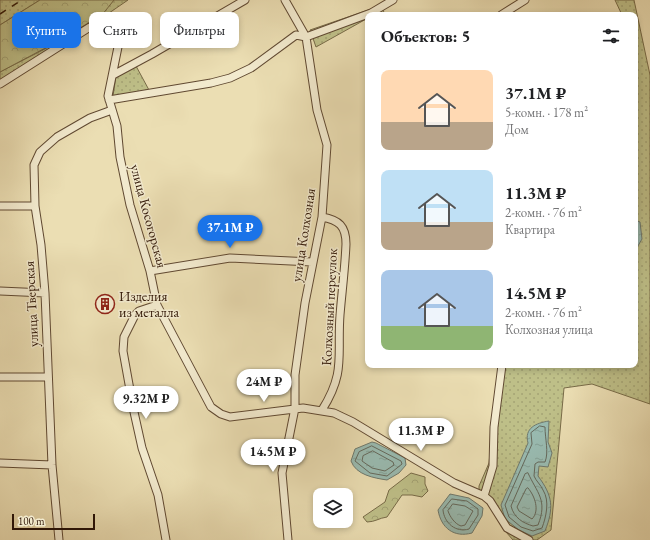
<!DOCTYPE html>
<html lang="ru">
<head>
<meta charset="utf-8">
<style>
  body { margin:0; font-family:"EB Garamond",serif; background:#f6f6f6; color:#202124; height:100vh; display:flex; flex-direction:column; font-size:15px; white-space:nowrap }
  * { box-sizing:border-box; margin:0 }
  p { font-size:13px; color:#757577 }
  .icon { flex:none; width:22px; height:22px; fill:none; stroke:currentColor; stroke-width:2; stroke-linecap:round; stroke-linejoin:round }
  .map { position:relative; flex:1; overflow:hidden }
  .drawer { position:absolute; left:365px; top:12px; width:273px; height:356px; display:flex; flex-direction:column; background:#fff; border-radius:8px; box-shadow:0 2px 6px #0003 }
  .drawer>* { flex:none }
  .hud { position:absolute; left:12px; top:12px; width:293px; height:36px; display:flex; gap:8px }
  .controls { position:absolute; left:313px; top:488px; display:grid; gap:8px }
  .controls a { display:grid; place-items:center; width:40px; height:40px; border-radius:8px; background:#fff; box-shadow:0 2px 6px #0003; font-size:20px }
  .scale { position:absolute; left:12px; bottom:10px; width:83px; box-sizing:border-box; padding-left:4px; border:2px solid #311707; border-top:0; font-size:11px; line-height:14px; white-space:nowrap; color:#311707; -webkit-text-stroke:3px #f2eace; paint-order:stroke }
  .price { position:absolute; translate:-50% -34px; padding:0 9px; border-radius:14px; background:#fff; color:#222; font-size:13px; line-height:26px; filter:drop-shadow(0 1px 2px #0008) }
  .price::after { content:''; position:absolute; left:50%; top:24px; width:12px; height:9px; margin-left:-6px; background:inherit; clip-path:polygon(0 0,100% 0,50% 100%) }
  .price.active { background:#1a73e8; color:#fff }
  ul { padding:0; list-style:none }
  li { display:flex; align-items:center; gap:12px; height:100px; padding:0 16px }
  li span { display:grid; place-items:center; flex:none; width:112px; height:80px; border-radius:8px; color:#555 }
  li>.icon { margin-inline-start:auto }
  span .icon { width:48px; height:48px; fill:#fffc; stroke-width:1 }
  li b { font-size:17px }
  h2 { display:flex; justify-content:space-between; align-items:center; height:48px; padding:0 16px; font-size:17px }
  .chip { padding:0 14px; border-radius:8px; background:#fff; box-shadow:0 2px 6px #0003; font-size:14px; line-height:36px }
  .chip.active { background:#1a73e8; color:#fff }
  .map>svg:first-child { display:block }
  .grass { fill:url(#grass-dots); stroke:#786b48 }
  .forest { fill:url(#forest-crowns); stroke:#786b48 }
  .water { fill:url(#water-ripples); stroke:#6f796d }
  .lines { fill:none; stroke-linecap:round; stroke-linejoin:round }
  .shore { stroke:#65695c; stroke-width:1 }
  .minor-casing { stroke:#604932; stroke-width:9 }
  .minor { stroke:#f2eace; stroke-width:7 }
  .rail { stroke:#311707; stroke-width:1.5; stroke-dasharray:7 7; stroke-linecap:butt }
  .labels { text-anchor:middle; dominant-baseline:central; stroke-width:3; stroke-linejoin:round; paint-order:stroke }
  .street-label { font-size:14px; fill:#311707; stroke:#f2eace }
  .poi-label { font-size:14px; fill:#311707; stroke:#f2eace; text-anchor:start }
</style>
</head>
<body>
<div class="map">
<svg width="650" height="540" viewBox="0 0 650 540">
  <defs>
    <pattern id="grass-dots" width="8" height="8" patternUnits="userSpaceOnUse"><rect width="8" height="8" fill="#bebf88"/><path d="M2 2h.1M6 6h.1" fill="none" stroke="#a4a374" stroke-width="1.8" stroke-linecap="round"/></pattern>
    <pattern id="forest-crowns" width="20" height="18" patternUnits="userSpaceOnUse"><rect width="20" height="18" fill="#bebf88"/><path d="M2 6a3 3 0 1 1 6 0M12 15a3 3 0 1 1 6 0" fill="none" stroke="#a4a374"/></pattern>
    <pattern id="water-ripples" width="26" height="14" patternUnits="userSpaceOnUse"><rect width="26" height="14" fill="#99bbb1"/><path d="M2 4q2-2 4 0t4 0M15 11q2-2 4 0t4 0" fill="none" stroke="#84a097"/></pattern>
  </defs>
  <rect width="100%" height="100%" fill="#ebdeb3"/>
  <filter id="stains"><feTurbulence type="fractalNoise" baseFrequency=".005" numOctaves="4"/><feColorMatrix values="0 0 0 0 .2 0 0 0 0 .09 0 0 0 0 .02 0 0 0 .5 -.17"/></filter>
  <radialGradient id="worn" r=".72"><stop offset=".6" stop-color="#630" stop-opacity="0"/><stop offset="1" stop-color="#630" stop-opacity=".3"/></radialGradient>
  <path class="grass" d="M0,0H40L0,25Z
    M114,0H128L96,22L0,80V72C37,52 86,32 114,0Z
    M615,0H634L650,75V404L592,384L564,388L551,530L537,540H513L506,532L501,516L491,498H479V486L489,463L499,365H635V15H622Z
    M380,6L386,15H368V18L316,47L310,30Z
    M136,66L149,90L113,96L116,76Z"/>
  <path class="forest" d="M40,0H114L102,15L51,45L0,72V25Z
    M411,473L425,477V484L428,491L422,497L412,495H402L387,517C379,518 375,522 367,522L363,517L385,502L389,490Z"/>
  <path class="water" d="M635,220L640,222L642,239L635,251Z
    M549,421L548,442L552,453L548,467L539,466L538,476C553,496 554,508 545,531L532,536L519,530L505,519L501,505L528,443C524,428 536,423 549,421Z
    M372,442L376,443L405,458L406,465L399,473L387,480C374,478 356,475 351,461L355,449Z
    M450,494L469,498L483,508L482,516L472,533C454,538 441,528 438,510Z"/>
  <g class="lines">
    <path class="shore" d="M540,426L545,427C545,439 549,452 545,462H538L535,464L534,476C536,481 541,485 543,490C550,501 546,517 542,528L533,531L521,527L509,517L505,505L532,444L531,433Z
      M372,446L401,461L402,464L387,476L370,473L355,461L359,452Z
      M373,451L393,462L394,465L385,471L372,468L362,461L363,456Z
      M528,473C537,493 548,500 538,525L533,526C523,523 514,518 511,506L525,474Z
      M528,488C535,496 540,511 532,519L519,511L517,507L526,489Z
      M452,499L467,501L478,509V515L469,529C456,533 444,523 443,510Z
      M453,504L465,506L473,511L465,525L461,526C455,524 450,517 448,511Z"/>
    <g class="minor-casing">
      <path id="minor" d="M285,0L306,37L317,110L327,145L322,217L305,303L295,375V408L282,473L288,540
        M501,15L525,0
        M113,75L152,54L245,0
        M0,84L90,27L98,24L107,23L115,33L118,47L108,96L117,126L120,157L130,205L150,271L157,305L211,407L221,414L230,417L303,408L334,413L353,422L454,483L484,496L490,501L507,528L529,540
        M109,100L211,83L230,78L251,68L296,35L306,37L371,13L393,0
        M0,206H35
        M322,217C339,220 346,226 346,244C345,268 342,291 340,315C337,356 346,372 322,410
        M150,271L230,258L312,262
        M0,291L45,293
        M157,305L139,311L135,315L124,337L123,351L134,412L142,448L158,495L166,540
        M0,377H48
        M0,463L52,465
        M484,496L493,466L494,427L502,365
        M59,540L52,465L45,293L41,245L35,206L34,165L40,152L57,137L90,118L112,110"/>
    </g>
    <use href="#minor" class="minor"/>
    <path class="rail" d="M0,14L22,0"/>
  </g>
  <defs>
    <g id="building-ring" transform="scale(1)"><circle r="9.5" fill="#f2eace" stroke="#8f2418" stroke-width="1.5"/><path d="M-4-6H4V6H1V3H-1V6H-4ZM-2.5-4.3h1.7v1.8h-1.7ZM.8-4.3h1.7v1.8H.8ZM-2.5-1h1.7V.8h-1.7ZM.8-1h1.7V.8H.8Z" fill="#8f2418"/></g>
  </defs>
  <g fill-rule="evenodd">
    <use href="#building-ring" x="105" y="304"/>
  </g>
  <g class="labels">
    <g class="street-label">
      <text transform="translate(149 216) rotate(75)">улица Косогорская</text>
      <text transform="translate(303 235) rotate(-81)">улица Колхозная</text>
      <text transform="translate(31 304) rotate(-93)">улица Тверская</text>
      <text transform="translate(329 307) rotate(-87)">Колхозный переулок</text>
    </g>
    <g class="poi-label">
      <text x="119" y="296">Изделия<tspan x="119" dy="16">из металла</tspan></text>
    </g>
  </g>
  <rect width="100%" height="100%" filter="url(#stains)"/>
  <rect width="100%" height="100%" fill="url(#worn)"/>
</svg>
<div class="controls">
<a><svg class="icon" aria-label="layers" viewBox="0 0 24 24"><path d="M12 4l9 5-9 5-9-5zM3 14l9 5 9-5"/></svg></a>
</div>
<div class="scale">100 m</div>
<b class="price active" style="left:230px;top:249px">37.1M ₽</b>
<b class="price" style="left:264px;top:403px">24M ₽</b>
<b class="price" style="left:146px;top:420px">9.32M ₽</b>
<b class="price" style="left:421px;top:452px">11.3M ₽</b>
<b class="price" style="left:273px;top:473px">14.5M ₽</b>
<div class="hud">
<a class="chip active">Купить</a>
<a class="chip">Снять</a>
<a class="chip">Фильтры</a>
</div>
<section class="drawer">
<h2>Объектов: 5<svg class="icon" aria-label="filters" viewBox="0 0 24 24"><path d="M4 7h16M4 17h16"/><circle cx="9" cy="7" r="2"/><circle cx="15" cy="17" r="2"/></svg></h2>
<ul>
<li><span style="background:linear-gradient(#ffd9b3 65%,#b9a48a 0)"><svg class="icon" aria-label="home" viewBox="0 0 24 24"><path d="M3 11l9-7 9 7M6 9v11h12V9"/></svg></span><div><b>37.1M ₽</b><p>5-комн. · 178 m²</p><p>Дом</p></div></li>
<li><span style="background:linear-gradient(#bfe0f5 65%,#b9a48a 0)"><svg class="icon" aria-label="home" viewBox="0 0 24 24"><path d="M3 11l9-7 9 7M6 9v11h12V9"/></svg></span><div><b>11.3M ₽</b><p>2-комн. · 76 m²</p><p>Квартира</p></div></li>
<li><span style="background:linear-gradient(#a9c7e8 70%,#8fb573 0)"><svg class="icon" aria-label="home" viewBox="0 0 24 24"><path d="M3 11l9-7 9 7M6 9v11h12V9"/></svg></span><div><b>14.5M ₽</b><p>2-комн. · 76 m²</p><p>Колхозная улица</p></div></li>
</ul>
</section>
</div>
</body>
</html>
